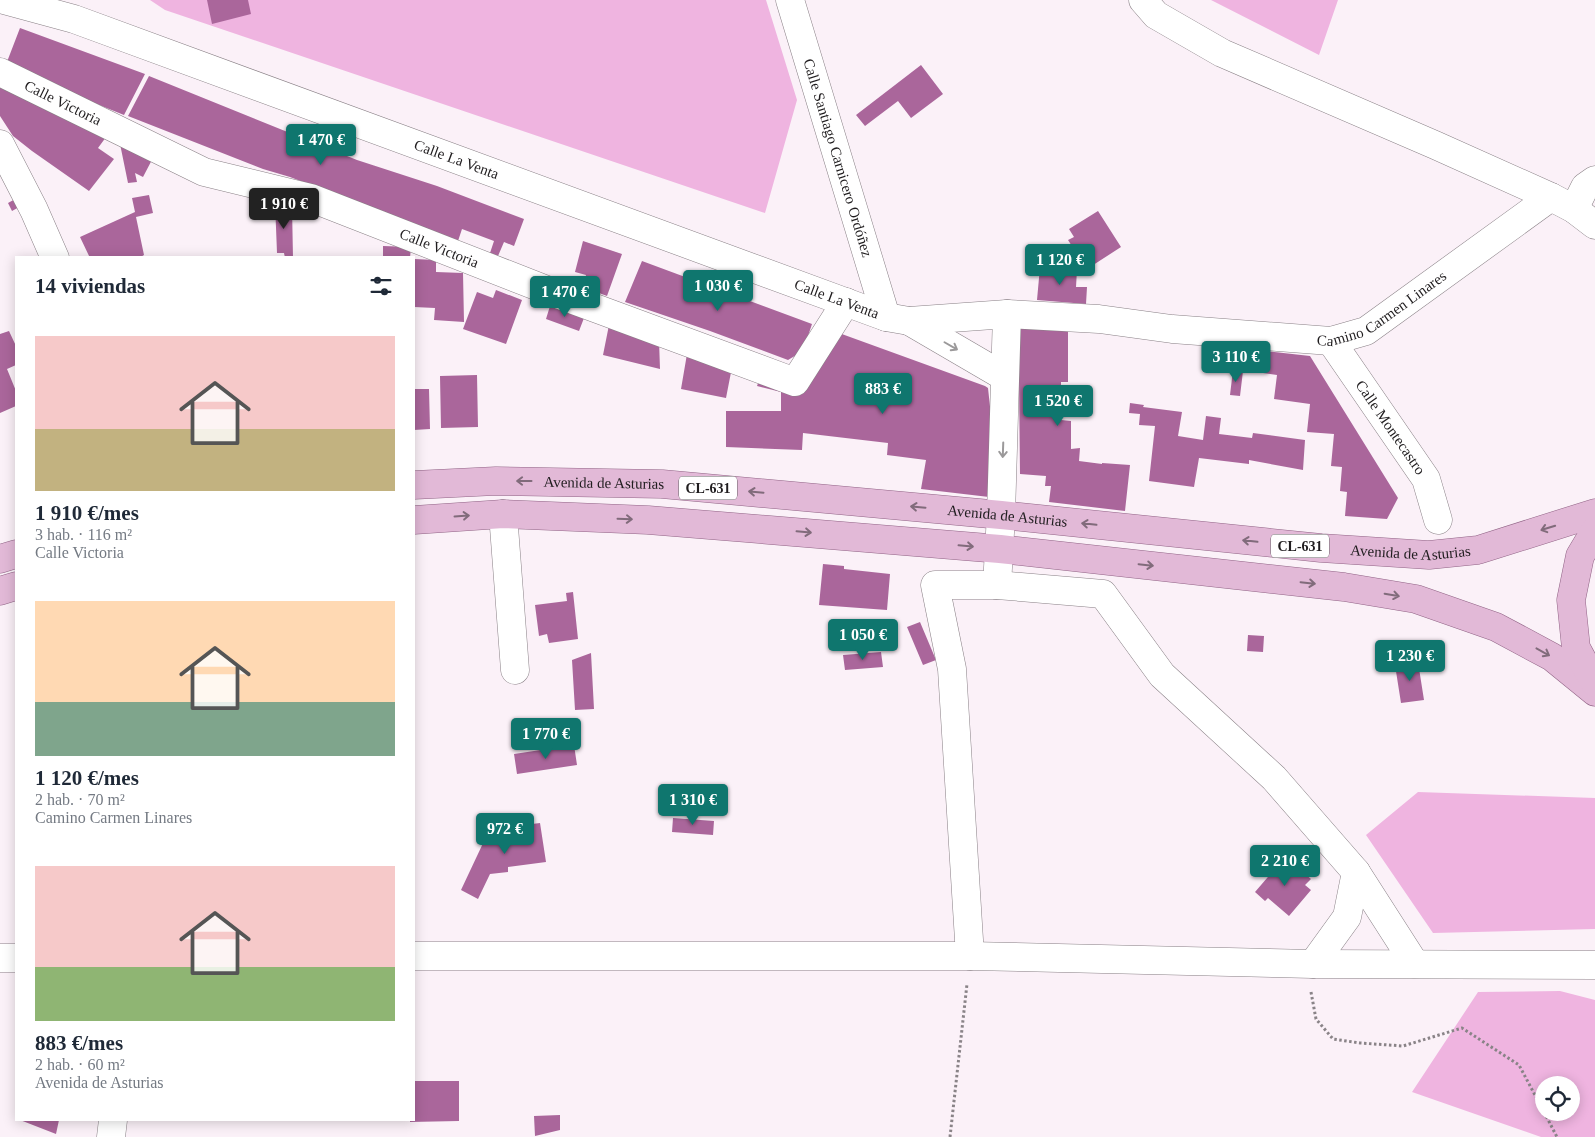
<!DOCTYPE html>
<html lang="es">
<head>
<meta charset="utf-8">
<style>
  body { margin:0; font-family:Georgia,serif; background:#f6f6f7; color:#1f2937; height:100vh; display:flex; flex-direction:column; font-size:19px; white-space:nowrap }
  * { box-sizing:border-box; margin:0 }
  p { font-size:16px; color:#747a83 }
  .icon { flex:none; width:28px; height:28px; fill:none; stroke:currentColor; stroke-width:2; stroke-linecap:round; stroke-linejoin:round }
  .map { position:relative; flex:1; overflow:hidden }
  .sheet { position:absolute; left:15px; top:256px; width:400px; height:865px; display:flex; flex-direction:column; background:#fff; border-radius:0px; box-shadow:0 2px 12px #0003 }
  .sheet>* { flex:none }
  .tools { position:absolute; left:1535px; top:1076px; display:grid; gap:10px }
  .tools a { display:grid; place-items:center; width:45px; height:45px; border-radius:50%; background:#fff; box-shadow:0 2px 12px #0003; font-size:25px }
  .price { position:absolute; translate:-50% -42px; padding:0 11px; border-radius:5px; background:#0f766e; color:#fff; font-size:16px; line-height:32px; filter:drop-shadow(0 1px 2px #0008) }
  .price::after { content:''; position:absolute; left:50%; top:30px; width:15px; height:11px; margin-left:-8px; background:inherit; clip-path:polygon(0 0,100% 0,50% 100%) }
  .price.active { background:#222; color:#fff }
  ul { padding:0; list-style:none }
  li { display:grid; align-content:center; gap:10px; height:265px; padding:0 20px }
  li span { display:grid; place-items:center; height:155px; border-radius:0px; color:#555 }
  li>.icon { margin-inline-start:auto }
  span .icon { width:90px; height:90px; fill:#fffc; stroke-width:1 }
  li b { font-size:21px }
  h2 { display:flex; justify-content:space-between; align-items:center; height:60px; padding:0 20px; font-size:21px }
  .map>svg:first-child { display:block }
  .green { fill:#efb4e0; fill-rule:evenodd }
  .building { fill:#aa669b }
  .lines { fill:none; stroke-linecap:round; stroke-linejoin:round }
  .minor-casing { stroke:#898086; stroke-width:29 }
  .secondary-casing { stroke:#898086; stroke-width:29 }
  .primary-casing { stroke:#916486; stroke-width:29 }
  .path { stroke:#898387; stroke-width:3; stroke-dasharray:2.5 2.5; stroke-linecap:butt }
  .minor { stroke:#fff; stroke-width:28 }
  .secondary { stroke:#fff; stroke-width:28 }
  .primary { stroke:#e2b9d7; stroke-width:28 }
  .oneway { stroke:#9b999a }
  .oneway2 { stroke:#816b7b }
  .labels { text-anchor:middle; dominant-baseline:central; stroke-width:4; stroke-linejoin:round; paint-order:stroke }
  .shield { fill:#fff; stroke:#636162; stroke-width:1 }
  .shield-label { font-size:14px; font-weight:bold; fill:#201d1f }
  .street-label { font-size:15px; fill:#201d1f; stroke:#fff }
</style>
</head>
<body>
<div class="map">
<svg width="1595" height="1137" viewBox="0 0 1595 1137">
  <rect width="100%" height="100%" fill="#fbf1f8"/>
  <path class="green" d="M150,0H766L797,100L765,213L165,10Z
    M1211,0H1338L1319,55Z
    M1418,792L1595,798V929L1433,933L1366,835Z
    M1560,991L1595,1000V1137H1541L1412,1092L1478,992ZM1544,1085H1571V1112H1544Z"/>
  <path class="building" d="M207,0H248L251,14L212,24Z
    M20,28L145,74L124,115L5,67Z
    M921,65L943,94L911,118L898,101L865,126L856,115Z
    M149,76L357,160L437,186L524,219L514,246L504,242L498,256L490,253L494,241L462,229L458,241L290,177L263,169L128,116Z
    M2,82L109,133L98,148L114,159L89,191L32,151L13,136L0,116V88Z
    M119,139L154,156L143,177L135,173L137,182L128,183Z
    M149,195L153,213L136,217L144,255L139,258H90L80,237L135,212L132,198Z
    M17,198L21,206L12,211L8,203Z
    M275,202L292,206L293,258H285L284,253H277Z
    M1098,211L1121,247L1087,269L1068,240L1074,237L1069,229Z
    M583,241L622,254L607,296L583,287L586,275L575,272Z
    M383,246L411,247L410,258H383Z
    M414,259L436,260V272L463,273L464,322L434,320L435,308L414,307Z
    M642,261L812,324L803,351L788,360L710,331L625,302Z
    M1040,267L1077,270L1076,287H1087L1086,304L1037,300Z
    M496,290L522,300L506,344L463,329L477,292L493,298Z
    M550,306L584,318L579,331L546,319Z
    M609,325L659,340L660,369L603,355Z
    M1014,327L1068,328V382H1061V420L1071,421V449L1080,448L1079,461L1102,464V463L1130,465L1125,511L1049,502L1051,486H1045L1046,476L1020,474L1019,382H1015Z
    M9,331L16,346V365L7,369L16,391V406L0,413V334Z
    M839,333L985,386L988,388L995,453L989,497L921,489L926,460L887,455L888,443L803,433L802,450L726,447V411H781V392L757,386L760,378L805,389Z
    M1266,351L1310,356L1398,498L1387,519L1345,516L1347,492L1340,491L1342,467L1331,466L1334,434L1307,432L1310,404L1274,399L1277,375L1263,373Z
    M687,354L733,362L726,398L681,389Z
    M1233,370L1243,371L1240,396L1230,395Z
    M477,375L478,427L441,428L440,376Z
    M414,389H429L430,429L414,430Z
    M1130,403L1144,405L1143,407L1182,412L1178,436L1203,440L1206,416L1221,418L1219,434L1252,438L1253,433L1305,440L1303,470L1249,460V464L1199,458L1194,487L1149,481L1155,426L1139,425L1140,414L1129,413Z
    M823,564L844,566V569L890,574L887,610L819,605Z
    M573,592L578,639L549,643L547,634L539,636L535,605L567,601L566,593Z
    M920,622L936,660L923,665L907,627Z
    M1248,635L1264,636L1263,652L1247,651Z
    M881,652L883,667L845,670L843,655Z
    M591,653L594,709L575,710L572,660Z
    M1418,662L1424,700L1401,703L1395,665Z
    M574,745L577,765L517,774L514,754Z
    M673,818L714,821L713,835L672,832Z
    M540,823L546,862L508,867V872L490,874L478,899L461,890L485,839L502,837L500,828Z
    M1285,857L1311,879L1305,885L1311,890L1289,916L1268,898L1265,901L1255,892Z
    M414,1081H459V1121L410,1122V1120H414Z
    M560,1115V1130L535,1136L534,1116Z
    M20,1120H59L56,1134Z"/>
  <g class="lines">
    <g class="minor-casing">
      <g id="minor">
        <path id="s1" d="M4,0L74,19L886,317L909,321L1007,314L1099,319L1172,329L1331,341L1366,331L1551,197"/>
        <path id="s2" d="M790,0L886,317"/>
        <path id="s3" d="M0,72L204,172L311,198L557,294L795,382L846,302"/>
        <path d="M0,144L34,210L55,258"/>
        <path d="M1574,209L1585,187L1595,180"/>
        <path d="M909,321L1005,377"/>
        <path id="s4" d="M1331,341L1426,479L1438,520"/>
        <path d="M503,514L515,670"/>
        <path d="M997,585L1001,515L1007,314"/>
        <path d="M414,956H970L1313,964L1595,965"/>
        <path d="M970,956L952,669L935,585H997L1103,594L1162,675L1274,778L1356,872L1415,964"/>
        <path d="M0,958H16"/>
        <path d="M1313,964L1347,917L1356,872"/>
        <path d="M111,1137L113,1120"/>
      </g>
    </g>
    <g class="secondary-casing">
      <path id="secondary" d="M1143,0L1156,15L1222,53L1435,145L1551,197L1574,209L1595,225"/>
    </g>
    <g class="primary-casing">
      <g id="primary">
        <path id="s5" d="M414,485L496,481L662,484L1001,515L1321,548L1429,555L1478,550L1595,513"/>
        <path d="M414,520L503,514L648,520L1000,549L1344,587L1416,599L1496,627L1552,657L1595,692"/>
        <path d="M1595,531L1580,556L1571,600L1576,648L1595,683"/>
        <path d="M0,559L16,554"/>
        <path d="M0,591L16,586"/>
      </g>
    </g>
    <path class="path" d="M1311,992L1316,1019L1333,1039L1360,1043L1403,1046L1462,1028L1519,1065L1544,1112
      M1544,1112L1557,1137
      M950,1137L967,984"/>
    <use href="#minor" class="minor"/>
    <use href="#secondary" class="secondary"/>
    <use href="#primary" class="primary"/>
  </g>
  <defs><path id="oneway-shaft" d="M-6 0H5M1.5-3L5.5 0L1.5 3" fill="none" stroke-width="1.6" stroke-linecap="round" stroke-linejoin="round" transform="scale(1.25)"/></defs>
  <g class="oneway">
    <use href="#oneway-shaft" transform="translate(951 346) rotate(30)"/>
    <use href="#oneway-shaft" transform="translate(1003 450) rotate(92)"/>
  </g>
  <g class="oneway2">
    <use href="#oneway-shaft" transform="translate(524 481) rotate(-180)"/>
    <use href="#oneway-shaft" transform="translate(756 492) rotate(-175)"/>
    <use href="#oneway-shaft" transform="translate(918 507) rotate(-175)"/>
    <use href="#oneway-shaft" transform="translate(462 516) rotate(-4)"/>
    <use href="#oneway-shaft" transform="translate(625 519) rotate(2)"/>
    <use href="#oneway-shaft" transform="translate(1089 524) rotate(-174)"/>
    <use href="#oneway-shaft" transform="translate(1548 528) rotate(163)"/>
    <use href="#oneway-shaft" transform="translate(804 532) rotate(5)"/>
    <use href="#oneway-shaft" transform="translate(1250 541) rotate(-174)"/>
    <use href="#oneway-shaft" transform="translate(966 546) rotate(5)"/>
    <use href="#oneway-shaft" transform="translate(1146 565) rotate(6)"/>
    <use href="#oneway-shaft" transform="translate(1308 583) rotate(6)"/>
    <use href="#oneway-shaft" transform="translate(1392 595) rotate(10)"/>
    <use href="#oneway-shaft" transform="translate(1543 652) rotate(29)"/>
  </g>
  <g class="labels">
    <g class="shield">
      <rect x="679" y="476.5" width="58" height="23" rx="4"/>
      <rect x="1271" y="534.5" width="58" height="23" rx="4"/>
    </g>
    <g class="shield-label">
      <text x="708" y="488">CL-631</text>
      <text x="1300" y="546">CL-631</text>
    </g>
    <g class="street-label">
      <text stroke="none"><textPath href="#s3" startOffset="70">Calle Victoria</textPath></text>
      <text stroke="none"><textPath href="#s2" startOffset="165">Calle Santiago Carnicero Ordóñez</textPath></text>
      <text stroke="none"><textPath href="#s1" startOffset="480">Calle La Venta</textPath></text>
      <text stroke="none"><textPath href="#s3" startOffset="475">Calle Victoria</textPath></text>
      <text stroke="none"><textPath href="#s1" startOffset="885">Calle La Venta</textPath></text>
      <text stroke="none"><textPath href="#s1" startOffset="1444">Camino Carmen Linares</textPath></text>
      <text stroke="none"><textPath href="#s4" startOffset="105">Calle Montecastro</textPath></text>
      <text stroke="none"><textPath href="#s5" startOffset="190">Avenida de Asturias</textPath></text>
      <text stroke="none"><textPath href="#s5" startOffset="595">Avenida de Asturias</textPath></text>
      <text stroke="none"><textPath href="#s5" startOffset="1000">Avenida de Asturias</textPath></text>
    </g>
  </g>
</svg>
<div class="tools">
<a><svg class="icon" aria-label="locate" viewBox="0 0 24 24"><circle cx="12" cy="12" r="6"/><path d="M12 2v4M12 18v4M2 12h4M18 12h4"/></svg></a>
</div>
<b class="price" style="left:321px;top:166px">1 470 €</b>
<b class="price active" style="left:284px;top:230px">1 910 €</b>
<b class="price" style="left:1060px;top:286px">1 120 €</b>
<b class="price" style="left:718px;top:312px">1 030 €</b>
<b class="price" style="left:565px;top:318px">1 470 €</b>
<b class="price" style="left:1236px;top:383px">3 110 €</b>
<b class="price" style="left:883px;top:415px">883 €</b>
<b class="price" style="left:1058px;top:427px">1 520 €</b>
<b class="price" style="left:863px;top:661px">1 050 €</b>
<b class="price" style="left:1410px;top:682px">1 230 €</b>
<b class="price" style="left:546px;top:760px">1 770 €</b>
<b class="price" style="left:693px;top:826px">1 310 €</b>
<b class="price" style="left:505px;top:855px">972 €</b>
<b class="price" style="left:1285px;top:887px">2 210 €</b>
<section class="sheet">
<h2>14 viviendas<svg class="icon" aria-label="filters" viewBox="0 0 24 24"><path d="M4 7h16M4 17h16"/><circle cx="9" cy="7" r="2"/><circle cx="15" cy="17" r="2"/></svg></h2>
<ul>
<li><span style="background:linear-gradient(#f6c9c9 60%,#c2b280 0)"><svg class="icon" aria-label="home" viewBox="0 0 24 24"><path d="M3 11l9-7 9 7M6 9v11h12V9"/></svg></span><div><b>1 910 €/mes</b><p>3 hab. · 116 m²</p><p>Calle Victoria</p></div></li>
<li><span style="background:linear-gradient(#ffd9b3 65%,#7fa58c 0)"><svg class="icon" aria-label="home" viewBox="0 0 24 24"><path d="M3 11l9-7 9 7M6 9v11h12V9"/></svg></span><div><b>1 120 €/mes</b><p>2 hab. · 70 m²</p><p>Camino Carmen Linares</p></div></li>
<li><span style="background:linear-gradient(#f6c9c9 65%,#8fb573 0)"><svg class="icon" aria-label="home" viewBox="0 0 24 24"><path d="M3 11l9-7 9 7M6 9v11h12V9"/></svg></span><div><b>883 €/mes</b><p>2 hab. · 60 m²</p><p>Avenida de Asturias</p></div></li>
</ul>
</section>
</div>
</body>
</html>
